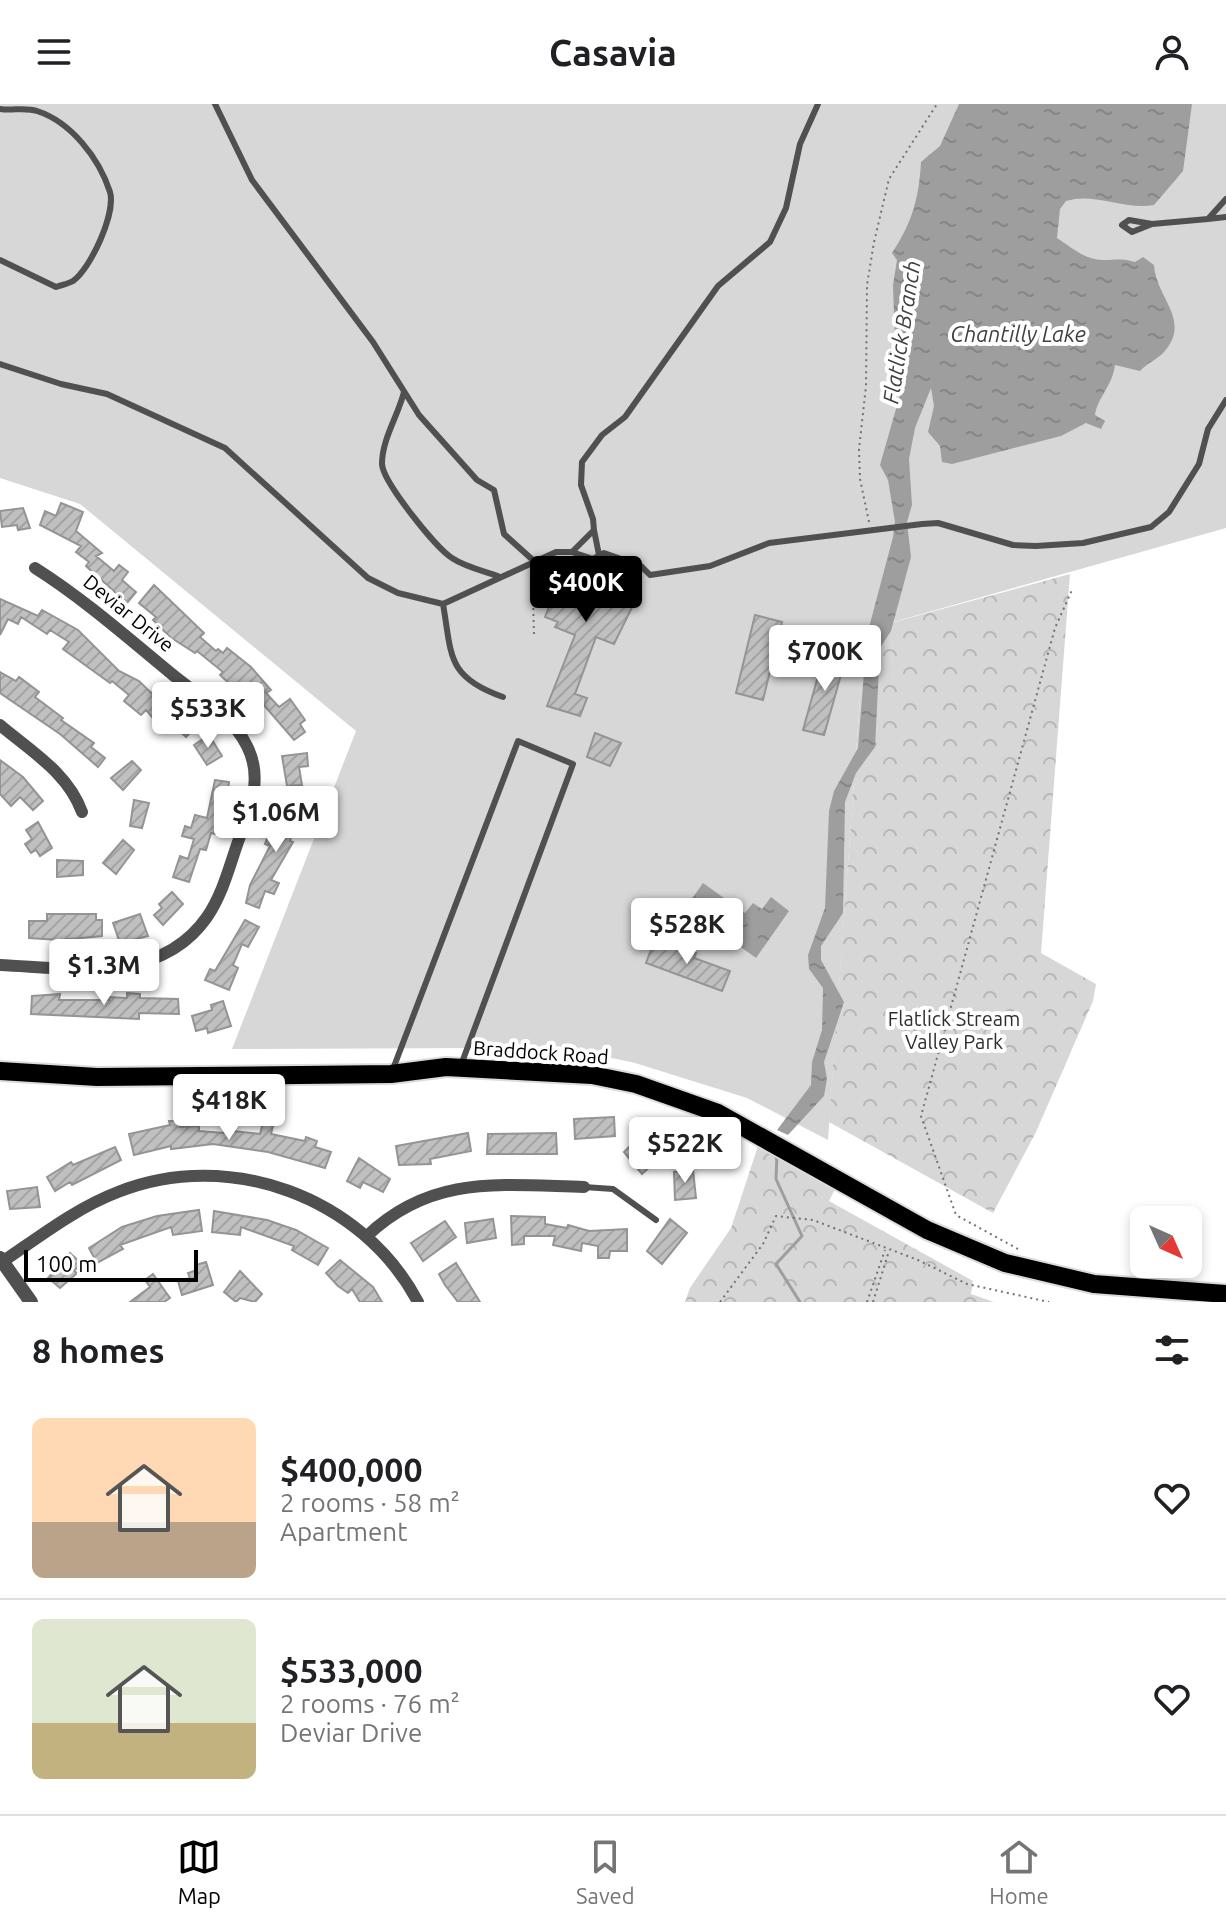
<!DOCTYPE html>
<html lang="en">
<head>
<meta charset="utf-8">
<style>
  body { margin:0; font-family:Ubuntu,sans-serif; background:#f6f6f6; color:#202124; height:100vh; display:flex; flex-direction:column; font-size:30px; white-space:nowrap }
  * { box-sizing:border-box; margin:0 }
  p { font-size:26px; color:#757577 }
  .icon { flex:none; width:44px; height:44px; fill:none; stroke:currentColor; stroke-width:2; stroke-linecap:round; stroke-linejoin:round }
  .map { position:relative; height:1198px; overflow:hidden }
  .details { display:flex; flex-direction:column; background:#fff; flex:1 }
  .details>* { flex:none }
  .needle { width:52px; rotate:135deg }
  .tools { position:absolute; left:1130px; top:1102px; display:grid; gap:16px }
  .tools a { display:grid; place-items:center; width:72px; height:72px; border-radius:12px; background:#fff; box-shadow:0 4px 12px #0003; font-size:40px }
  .scale { position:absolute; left:24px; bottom:20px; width:174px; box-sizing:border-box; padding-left:8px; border:4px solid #000; border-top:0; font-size:22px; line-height:28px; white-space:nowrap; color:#000; -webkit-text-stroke:6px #fff; paint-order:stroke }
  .price { position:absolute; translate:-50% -68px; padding:0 18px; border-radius:8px; background:#fff; color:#222; font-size:26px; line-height:52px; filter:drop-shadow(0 2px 4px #0008) }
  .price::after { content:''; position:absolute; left:50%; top:48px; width:24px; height:18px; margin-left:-12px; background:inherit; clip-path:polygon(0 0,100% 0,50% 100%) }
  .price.selected { background:#000; color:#fff }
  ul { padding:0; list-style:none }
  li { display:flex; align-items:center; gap:24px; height:200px; padding:0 32px }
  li+li { border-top:2px solid #e0e0e0 }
  li span { display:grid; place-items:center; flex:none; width:224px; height:160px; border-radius:12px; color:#555 }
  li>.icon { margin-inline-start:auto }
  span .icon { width:96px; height:96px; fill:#fffc; stroke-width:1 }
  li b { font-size:34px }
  h2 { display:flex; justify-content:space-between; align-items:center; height:96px; padding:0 32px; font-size:34px }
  header { display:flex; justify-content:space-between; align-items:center; height:104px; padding:0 32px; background:#fff; font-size:36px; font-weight:600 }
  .dock { display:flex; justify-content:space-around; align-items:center; height:112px; border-top:2px solid #e0e0e0; background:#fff; font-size:22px; color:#757577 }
  .dock a { display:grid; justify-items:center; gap:4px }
  .dock .selected { color:#000 }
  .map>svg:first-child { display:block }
  .grass { fill:#d7d7d7 }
  .park { fill:url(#park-crowns) }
  .water { fill:url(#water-ripples) }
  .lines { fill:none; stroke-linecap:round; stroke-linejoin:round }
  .stream { stroke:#9e9e9e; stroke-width:3 }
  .building { fill:url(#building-hatch); stroke:#949494; stroke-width:2 }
  .primary-casing { stroke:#dbdbdb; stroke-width:22 }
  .path { stroke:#727272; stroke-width:2; stroke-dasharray:2 4; stroke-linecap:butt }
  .service { stroke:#505050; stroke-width:6 }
  .minor { stroke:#505050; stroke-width:12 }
  .tertiary { stroke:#505050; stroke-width:14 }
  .primary { stroke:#000; stroke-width:18 }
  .labels { text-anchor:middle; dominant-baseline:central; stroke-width:8; stroke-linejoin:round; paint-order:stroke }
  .street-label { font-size:20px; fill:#000; stroke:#fff }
  .park-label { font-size:20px; fill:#2e2e2e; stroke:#fff }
  .water-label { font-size:22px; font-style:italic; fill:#3f3f3f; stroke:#fff }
</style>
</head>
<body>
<header><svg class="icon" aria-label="menu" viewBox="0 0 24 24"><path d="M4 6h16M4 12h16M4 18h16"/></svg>Casavia<svg class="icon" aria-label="person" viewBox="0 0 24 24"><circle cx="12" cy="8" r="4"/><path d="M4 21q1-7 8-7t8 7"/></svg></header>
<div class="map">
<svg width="1226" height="1198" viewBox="0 0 1226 1198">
  <defs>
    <pattern id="park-crowns" width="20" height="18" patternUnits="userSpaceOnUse" patternTransform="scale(2)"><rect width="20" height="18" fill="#d7d7d7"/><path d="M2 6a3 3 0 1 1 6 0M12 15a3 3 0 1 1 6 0" fill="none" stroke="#b7b7b7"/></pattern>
    <pattern id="water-ripples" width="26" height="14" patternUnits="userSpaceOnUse" patternTransform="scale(2)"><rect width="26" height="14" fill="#9e9e9e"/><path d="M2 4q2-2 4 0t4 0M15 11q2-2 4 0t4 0" fill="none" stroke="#868686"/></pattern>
    <pattern id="building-hatch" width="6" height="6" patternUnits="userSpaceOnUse" patternTransform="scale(2)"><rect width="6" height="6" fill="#c0c0c0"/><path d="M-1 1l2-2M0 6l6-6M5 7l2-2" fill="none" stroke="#a3a3a3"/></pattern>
  </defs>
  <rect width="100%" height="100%" fill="#fff"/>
  <path class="grass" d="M0,0H1226V424L865,526L828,1036L747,994L635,959L589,949L474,944L232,945L356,627L80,400L0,374Z"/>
  <path class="park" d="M1070,470L1041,849L1096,880L1093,897L1036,1028L993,1109L829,1018L865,526Z
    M758,1042L835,1085L829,1097L973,1177L971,1190L994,1198H685L690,1184L731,1124Z"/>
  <path class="water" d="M959,0H1192L1183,67L1154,101C1122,106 1095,88 1066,97L1060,105L1057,134C1071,143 1085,156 1103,156C1116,156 1122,154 1135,158L1143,153L1154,161C1156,194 1192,216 1164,248C1158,255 1147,259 1140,267L1115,261C1112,283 1098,292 1095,311L1105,317L1101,325L1086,319L1061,332L952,360L942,358L940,342L928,328L934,302L931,284L915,324L909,355L912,401L907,418L911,453L891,527L880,544L875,643L856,669L845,698L843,809L821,842V856L844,898L824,958L827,975L824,992L788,1031L777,1026L811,981L812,958L822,926L823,884L809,865L808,851L825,804L829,707L834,687L858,644L867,531L893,433L895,418L888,376L880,361L902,284L903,269L895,241L893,181L897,156L892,149C912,119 919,94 921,58L940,42Z
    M703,779L745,809L753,799L762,805L771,793L789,807L756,854L720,828L735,806L732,804L717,825L686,803Z"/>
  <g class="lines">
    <path class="stream" d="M777,1050L776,1075L802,1132L776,1160L800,1198"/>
  </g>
  <path class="building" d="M61,399L83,408L76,427L102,449L96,452L114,467L119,461L128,468L122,476L136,488L127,499L86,462L89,458L76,448L81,442L40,421L45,407L56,412Z
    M23,404L30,424L18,426L17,421L2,423L0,407Z
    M567,456L641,485L614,540L596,533L575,590L587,594L580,612L547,602L575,531L555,523L558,518L545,513Z
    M154,481L204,529L200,533L216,547L218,545L223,549L227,544L251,563L271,586L266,589L279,603L290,595L305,616L300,620L305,628L294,636L263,600L260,603L248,590L244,593L220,571L223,568L197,547L195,549L170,533L153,516L156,513L139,499Z
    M0,495L38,512L42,506L78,526L119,567L139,577L169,606L173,602L196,622L186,633L173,621L166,629L146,606L141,611L124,597L129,591L112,577L110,579L63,545L69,538L50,526L47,530L21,513L18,520L8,515L0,531Z
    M755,511L782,518L763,596L736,589Z
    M825,547L846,553L824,631L803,626Z
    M0,568L16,577L19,573L39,588L35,593L63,614L61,616L94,639L91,643L105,654L98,663L60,630L0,589Z
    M595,629L621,639L610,662L587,653Z
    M209,631L222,652L207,661L194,641Z
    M307,649L308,662L299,663L302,681L287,682L282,652Z
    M0,656L23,673L43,697L33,706L20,693L11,702L0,690Z
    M132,657L141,666L123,686L111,674Z
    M215,676L229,678L225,707L216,730L211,729L206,746L200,745L189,778L173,773L180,752L188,755L194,735L182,732L185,722L191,724L195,711L207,714Z
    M292,695L309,699L303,721L295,719L290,737L293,738L271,776L279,779L274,790L265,787L259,804L246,799L250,781L270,742L265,740L270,728L279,732Z
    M134,696L149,699L142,724L130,722Z
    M38,718L52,744L40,752L36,746L31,749L25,740L32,735L26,726Z
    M123,736L134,746L116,770L103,759Z
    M57,756L83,757V771L57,773Z
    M172,788L183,800L163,821L154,811L162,804L159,800Z
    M47,810H96V816H102V832L59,836L29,834V817H47Z
    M140,810L148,832L120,839L113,819Z
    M245,816L259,823L248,843L242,840L233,861L238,864L229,886L205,876L210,865L215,867Z
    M654,838L669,844L671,840L696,849L694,854L730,867L722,887L646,859Z
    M127,889L140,890V894L178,895L179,910L139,909V915L31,910L32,892L60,890L59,896H109V893L127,894Z
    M223,897L231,922L208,929L207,924L196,927L192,912L212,906L211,901Z
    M614,1013L615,1032L575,1035L574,1015Z
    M169,1017H180V1023L199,1022V1027L224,1029V1026L260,1030L263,1019L273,1022L271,1030L305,1037L306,1033L317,1037L315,1043L331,1048L325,1064L268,1048L213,1040L171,1045V1042L134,1051L129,1030L170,1021Z
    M468,1029L471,1047L430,1055L431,1060L399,1061L396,1042Z
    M556,1029L557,1050H487L488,1030Z
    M642,1030L650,1038L647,1042L659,1054L642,1070L624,1048Z
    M115,1043L121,1056L72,1081L70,1078L55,1087L47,1073L71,1058L73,1061Z
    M359,1054L390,1075L383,1088L363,1078L360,1084L347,1077Z
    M693,1066L696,1094L675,1096L674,1068Z
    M37,1083L40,1103L10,1105L7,1087Z
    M199,1106L202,1127L173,1131L171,1123L120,1141L123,1145L97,1159L89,1144L122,1123L157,1112Z
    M214,1107L267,1116L296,1126L328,1144L318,1161L292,1146L294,1142L241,1123L240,1131L212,1128Z
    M511,1112L545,1113V1120L567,1124L568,1121L589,1127L627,1125V1147H610L609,1154H598V1142L582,1139L581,1147L553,1141L555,1132H524V1140L512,1141Z
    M493,1115L496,1134L467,1139L465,1119Z
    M670,1115L687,1129L662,1160L647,1147Z
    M445,1117L456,1133L423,1157L411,1139Z
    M70,1149L81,1159L74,1167L77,1169L60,1184L48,1174Z
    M340,1156L373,1183L382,1198H360L352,1185L348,1189L338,1182L326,1169Z
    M206,1158L213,1181L182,1191L178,1177L190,1174L188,1169L197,1166L196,1161Z
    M456,1159L480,1198H458L445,1181L439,1170Z
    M240,1167L262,1190L255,1198L240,1194L236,1198L224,1188Z
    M153,1170L170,1194L164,1198H130L150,1183L145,1176Z"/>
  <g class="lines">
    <g class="primary-casing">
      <path id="primary" d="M0,967L97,973L391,970L446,963L592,971L636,980L718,1009L927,1126L1005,1159L1094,1180L1226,1190"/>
    </g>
    <path class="path" d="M869,418L860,375L859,345L866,282L867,181L874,138L889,75L937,0
      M534,530L533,496L543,465
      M1018,1145L956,1111L921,1012L1055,524L1072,486
      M720,1198L763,1140L776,1112L813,1116L918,1156L967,1180L1049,1198
      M867,1198L885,1146
      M873,1198L889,1147"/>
    <path class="service" d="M215,0L252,76L373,238L419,311L477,376L494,386L504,430L534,457
      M0,5C12,7 25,3 37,7C71,18 99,54 110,88C116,109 91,164 73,177C68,180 61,181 56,183L0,156
      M1208,115L1226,113
      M1152,120L1132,128L1122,121L1129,116L1152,120L1208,115L1226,95
      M0,260L61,280L107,290L225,344L368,474L398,489L443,500
      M404,288C398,312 382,335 382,360C383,378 435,443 452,454C465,463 484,467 498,472
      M594,426L593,415L581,381L582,358L602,331L625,313L718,182L770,138L786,104L800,40L818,0
      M572,448L594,426L599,451
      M503,593C446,573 452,551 443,500L556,448H572L593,455L604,449L641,462L650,471L710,462L769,439L922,420L938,419L1013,441L1036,442L1083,439L1151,423L1169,408L1199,360L1208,325L1226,296
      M393,965L518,637L573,660L461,961
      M584,1083L613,1085L656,1116"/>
    <path class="minor" d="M0,621C32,648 68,669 82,708
      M0,861C71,864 160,881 207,813C223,790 230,760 239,735C251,704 263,673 247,642C232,612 199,592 173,571C128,534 84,495 35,464
      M367,1132C432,1070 502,1081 584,1083
      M2,1158C39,1133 76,1104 118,1088C228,1044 362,1092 418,1198"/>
    <path class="tertiary" d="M0,1154L31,1198"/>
    <use href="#primary" class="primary"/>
  </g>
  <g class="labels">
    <g class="street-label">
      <text transform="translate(129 509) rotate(39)">Deviar Drive</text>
      <text transform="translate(541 948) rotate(4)">Braddock Road</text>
    </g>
    <g class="park-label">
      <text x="954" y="914">Flatlick Stream<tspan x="954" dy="23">Valley Park</tspan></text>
    </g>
    <g class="water-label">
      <text transform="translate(901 228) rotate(-81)">Flatlick Branch</text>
      <text x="1018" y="229">Chantilly Lake</text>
    </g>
  </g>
</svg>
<div class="tools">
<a><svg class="needle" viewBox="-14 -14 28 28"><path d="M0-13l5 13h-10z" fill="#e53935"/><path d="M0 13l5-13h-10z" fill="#757577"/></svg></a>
</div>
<div class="scale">100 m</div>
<b class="price selected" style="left:586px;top:520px">$400K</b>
<b class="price" style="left:825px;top:589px">$700K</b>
<b class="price" style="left:208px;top:646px">$533K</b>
<b class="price" style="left:276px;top:750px">$1.06M</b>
<b class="price" style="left:687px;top:862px">$528K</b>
<b class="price" style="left:104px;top:903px">$1.3M</b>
<b class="price" style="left:229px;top:1038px">$418K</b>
<b class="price" style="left:685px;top:1081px">$522K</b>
</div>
<section class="details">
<h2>8 homes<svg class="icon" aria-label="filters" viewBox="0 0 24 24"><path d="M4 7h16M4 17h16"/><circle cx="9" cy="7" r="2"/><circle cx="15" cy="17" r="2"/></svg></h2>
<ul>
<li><span style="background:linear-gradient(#ffd9b3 65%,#b9a48a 0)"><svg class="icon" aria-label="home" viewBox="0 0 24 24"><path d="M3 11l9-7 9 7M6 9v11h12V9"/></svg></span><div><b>$400,000</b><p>2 rooms · 58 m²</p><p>Apartment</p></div><svg class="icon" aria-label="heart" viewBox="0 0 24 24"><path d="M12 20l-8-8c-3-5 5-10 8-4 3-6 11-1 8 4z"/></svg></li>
<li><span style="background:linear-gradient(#dfe7d0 65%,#c2b280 0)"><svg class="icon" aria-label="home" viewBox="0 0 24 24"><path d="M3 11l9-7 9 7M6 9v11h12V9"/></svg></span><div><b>$533,000</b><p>2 rooms · 76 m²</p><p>Deviar Drive</p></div><svg class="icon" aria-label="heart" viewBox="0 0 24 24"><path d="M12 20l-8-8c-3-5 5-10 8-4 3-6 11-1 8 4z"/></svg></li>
</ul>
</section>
<nav class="dock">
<a class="selected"><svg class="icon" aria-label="map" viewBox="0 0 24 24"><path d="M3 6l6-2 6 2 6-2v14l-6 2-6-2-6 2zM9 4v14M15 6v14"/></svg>Map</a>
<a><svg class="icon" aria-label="saved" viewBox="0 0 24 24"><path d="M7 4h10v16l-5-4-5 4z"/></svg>Saved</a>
<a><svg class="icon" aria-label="home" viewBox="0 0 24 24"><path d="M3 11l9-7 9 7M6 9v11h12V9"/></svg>Home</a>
</nav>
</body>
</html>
